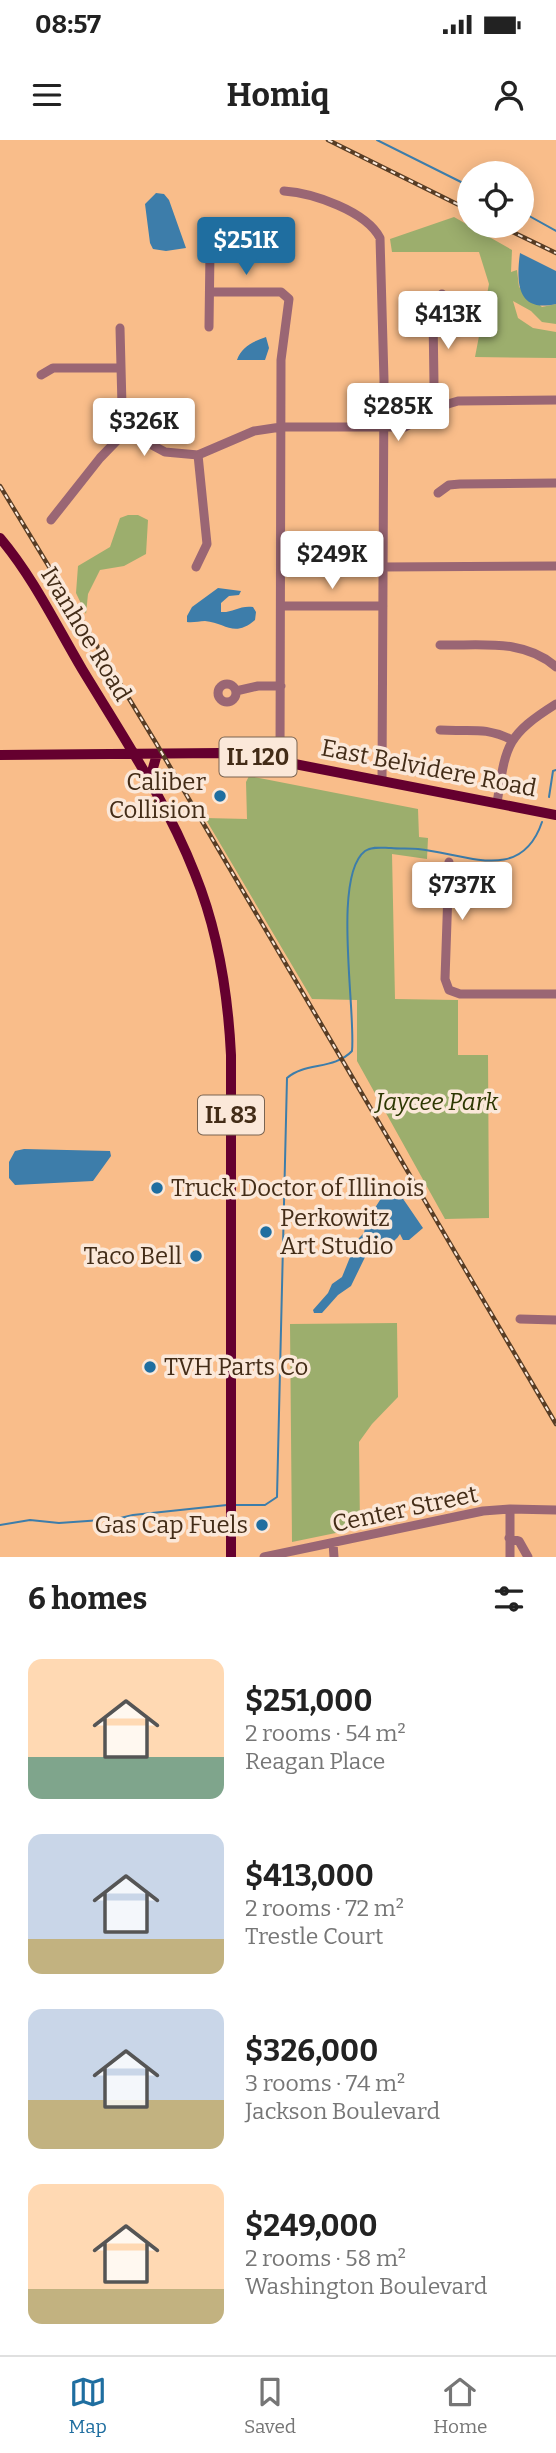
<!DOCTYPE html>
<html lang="en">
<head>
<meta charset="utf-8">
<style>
  body { margin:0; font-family:Bitter,serif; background:#f6f6f6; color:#222; height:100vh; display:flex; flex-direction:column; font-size:26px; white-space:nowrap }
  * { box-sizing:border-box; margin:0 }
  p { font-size:23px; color:#767676 }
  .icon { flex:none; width:38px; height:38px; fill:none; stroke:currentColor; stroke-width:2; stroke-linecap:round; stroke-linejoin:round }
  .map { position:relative; height:1417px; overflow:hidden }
  .panel { display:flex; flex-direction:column; background:#fff; flex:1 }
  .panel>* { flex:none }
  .tools { position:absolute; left:457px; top:21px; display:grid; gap:14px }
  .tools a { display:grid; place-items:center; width:77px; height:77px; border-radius:50%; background:#fff; box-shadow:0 4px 18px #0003; font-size:35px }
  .price { position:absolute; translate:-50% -60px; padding:0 16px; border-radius:7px; background:#fff; color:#222; font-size:23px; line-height:46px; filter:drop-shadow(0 2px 4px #0008) }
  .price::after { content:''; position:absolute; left:50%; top:42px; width:21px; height:16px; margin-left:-10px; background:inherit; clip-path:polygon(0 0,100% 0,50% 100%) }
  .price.active { background:#1f6ea0; color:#fff }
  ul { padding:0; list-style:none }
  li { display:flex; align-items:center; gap:21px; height:175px; padding:0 28px }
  li span { display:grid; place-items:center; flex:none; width:196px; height:140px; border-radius:14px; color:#555 }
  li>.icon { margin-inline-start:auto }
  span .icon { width:84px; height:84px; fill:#fffc; stroke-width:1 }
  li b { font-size:30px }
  h2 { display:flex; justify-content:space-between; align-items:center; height:84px; padding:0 28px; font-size:30px }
  .status { display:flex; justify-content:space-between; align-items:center; height:49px; padding:0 35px; background:#fff; direction:ltr }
  .status svg { height:19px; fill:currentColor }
  header { display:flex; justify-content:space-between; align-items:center; height:91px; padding:0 28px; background:#fff; font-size:32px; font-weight:700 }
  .dock { display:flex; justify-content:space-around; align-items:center; height:98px; border-top:2px solid #e0e0e0; background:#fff; font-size:19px; color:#767676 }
  .dock a { display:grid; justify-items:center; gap:4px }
  .dock .active { color:#1f6ea0 }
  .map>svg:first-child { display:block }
  .green { fill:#9cae6d }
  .water { fill:#3d7daa }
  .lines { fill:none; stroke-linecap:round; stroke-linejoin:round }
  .stream { stroke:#3d7daa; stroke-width:2 }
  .minor { stroke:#9a6674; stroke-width:9 }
  .major { stroke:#65002f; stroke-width:10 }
  .rail-casing { stroke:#583d25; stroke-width:4.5 }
  .rail { stroke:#fbe8d9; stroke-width:2; stroke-dasharray:5; stroke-linecap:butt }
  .poi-dot { fill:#1f6ea0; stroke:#fbe8d9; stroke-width:2.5 }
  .labels { text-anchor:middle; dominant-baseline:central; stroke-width:7; stroke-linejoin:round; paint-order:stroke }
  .shield { fill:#fbe8d9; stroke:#7a6451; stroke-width:2 }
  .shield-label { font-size:23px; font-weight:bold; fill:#432c17 }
  .street-label { font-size:24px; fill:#432c17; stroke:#fbe8d9 }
  .poi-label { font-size:24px; fill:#432c17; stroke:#fbe8d9; text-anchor:end }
  .park-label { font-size:24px; font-style:italic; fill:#2d3802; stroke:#fbe8d9 }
</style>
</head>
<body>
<div class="status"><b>08:57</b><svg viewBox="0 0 49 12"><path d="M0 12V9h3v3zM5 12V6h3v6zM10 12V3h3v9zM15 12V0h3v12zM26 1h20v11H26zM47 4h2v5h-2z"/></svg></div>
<header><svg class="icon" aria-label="menu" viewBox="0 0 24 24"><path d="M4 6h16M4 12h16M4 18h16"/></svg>Homiq<svg class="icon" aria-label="person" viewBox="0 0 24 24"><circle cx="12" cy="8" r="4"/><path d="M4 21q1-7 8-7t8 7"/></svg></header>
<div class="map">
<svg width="556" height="1417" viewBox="0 0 556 1417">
  <rect width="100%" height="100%" fill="#f9bd8a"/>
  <path class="green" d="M454,77L512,110L511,132L517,130L519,147L542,167L556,164V184L542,182L531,171L513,161L518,178L533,188L556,192V218L475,217L489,144L479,112H392L390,99Z
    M128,375H138L148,380L146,414L124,426L100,430L88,454L86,474L76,453L78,426L110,407L120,378Z
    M249,636L418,669L419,697L428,698L427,719L392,714L395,859L458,860V915H488L489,1078L445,1079L357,921V860L312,859L205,678L247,679L246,642Z
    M397,1183L398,1257L372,1284L359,1302L360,1388L292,1402L290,1184Z"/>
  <path class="water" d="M156,53L164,54L169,60L186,108L166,111L153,109L150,103L145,64Z
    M520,113L556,131V164C517,173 516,143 520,113Z
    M266,197L269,208L265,220H237C241,207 254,201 266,197Z
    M218,448L241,451L239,455L229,456L221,463V472C232,473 240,465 253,467L256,472L255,480C234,498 226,483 205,481C199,481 193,483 187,482V476L192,467Z
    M24,1009L110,1011L111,1016L93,1041L15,1045L9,1038V1022L15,1011Z
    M395,1047L423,1088L409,1100H403L400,1094C394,1104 383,1106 377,1115L368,1111L351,1146L338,1155L322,1173H314L313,1170L328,1153L332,1144L342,1137L357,1100L364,1093L366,1082L380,1060Z"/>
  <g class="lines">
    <path class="stream" d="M377,0L469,46
      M522,72L556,91
      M549,657L553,631L556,630
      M236,1365H265L277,1357L287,938C305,922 334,930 352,911C356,871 332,736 365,711C372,706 383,708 391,708C400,709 409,708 418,709C466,714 521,744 542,682
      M0,1385L30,1380L59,1383L116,1379L133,1375L227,1365"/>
    <path class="minor" d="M284,51C313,53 366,71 380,98L384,240L382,641
      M210,152H281L289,159L281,220L280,621
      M209,187L210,111
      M120,188L122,266L130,287L152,305L165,312L198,315L254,291L281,287H405L448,264L458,261L556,260
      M41,235L53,228H120
      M441,267L434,244L433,176L442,154
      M438,353L449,345L460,344L556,343
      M51,380L100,318L130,287
      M196,427L207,404L198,315
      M383,427L556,426
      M281,466H383
      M440,505C480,506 524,498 556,527
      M218 553a9 9 0 1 1 18 0a9 9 0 1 1-18 0Z
      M236,551L258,546H281
      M440,590C469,592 485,586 512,600
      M497,663C506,606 505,596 556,564
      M449,722L445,839L449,850L460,854H556
      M520,1179L556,1180
      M509,1398L519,1401L528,1417
      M333,1403L334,1417
      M264,1417L483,1371L510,1369L556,1370
      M510,1417V1369"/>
    <path class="major" d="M0,398C33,437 56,485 82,529C122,595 167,662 195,734C218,791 228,854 231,915V1417
      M0,615L220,613L264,618L556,675
      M149,642L157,614"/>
    <g class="rail-casing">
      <path id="rail" d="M328,0L469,70
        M500,86L556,113
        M0,346L156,603L556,1284"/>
    </g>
    <use href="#rail" class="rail"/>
  </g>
  <g class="poi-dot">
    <circle cx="220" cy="656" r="7"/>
    <circle cx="157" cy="1048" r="7"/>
    <circle cx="266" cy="1092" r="7"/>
    <circle cx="196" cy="1116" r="7"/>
    <circle cx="150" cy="1227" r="7"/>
    <circle cx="262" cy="1385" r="7"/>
  </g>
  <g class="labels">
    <g class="shield">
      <rect x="219.5" y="597.5" width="77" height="39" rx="5"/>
      <rect x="198" y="955.5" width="66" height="39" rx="5"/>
    </g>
    <g class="shield-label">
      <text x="258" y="617">IL 120</text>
      <text x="231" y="975">IL 83</text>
    </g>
    <g class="street-label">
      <text transform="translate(86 494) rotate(59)">Ivanhoe Road</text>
      <text transform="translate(429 628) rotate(11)">East Belvidere Road</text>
      <text transform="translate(405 1369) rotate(-12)">Center Street</text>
    </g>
    <g class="poi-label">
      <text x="206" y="642">Caliber<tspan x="206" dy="28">Collision</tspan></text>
      <text x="171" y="1048" text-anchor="start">Truck Doctor of Illinois</text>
      <text x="280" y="1078" text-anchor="start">Perkowitz<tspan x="280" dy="28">Art Studio</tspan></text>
      <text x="182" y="1116">Taco Bell</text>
      <text x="164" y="1227" text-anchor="start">TVH Parts Co</text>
      <text x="248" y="1385">Gas Cap Fuels</text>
    </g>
    <g class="park-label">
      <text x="437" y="962">Jaycee Park</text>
    </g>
  </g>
</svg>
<div class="tools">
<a><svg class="icon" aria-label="locate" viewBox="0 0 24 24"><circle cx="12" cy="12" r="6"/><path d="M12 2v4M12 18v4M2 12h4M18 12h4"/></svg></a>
</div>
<b class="price active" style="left:246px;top:137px">$251K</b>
<b class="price" style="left:448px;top:211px">$413K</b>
<b class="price" style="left:398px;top:303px">$285K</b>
<b class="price" style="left:144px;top:318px">$326K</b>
<b class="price" style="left:332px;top:451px">$249K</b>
<b class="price" style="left:462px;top:782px">$737K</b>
</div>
<section class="panel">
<h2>6 homes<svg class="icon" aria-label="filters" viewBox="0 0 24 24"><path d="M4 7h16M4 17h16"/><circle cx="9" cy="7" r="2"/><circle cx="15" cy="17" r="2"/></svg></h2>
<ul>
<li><span style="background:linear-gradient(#ffd9b3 70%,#7fa58c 0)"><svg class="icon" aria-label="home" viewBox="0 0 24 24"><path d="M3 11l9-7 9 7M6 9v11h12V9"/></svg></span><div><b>$251,000</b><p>2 rooms · 54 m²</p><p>Reagan Place</p></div></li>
<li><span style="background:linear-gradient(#c9d6e8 75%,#c2b280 0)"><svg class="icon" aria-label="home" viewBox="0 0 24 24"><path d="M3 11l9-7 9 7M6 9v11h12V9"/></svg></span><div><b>$413,000</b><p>2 rooms · 72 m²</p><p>Trestle Court</p></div></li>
<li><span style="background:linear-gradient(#c9d6e8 65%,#c2b280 0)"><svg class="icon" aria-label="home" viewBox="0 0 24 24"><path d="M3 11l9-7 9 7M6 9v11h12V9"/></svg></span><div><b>$326,000</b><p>3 rooms · 74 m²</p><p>Jackson Boulevard</p></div></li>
<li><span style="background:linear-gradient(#ffd9b3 75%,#c2b280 0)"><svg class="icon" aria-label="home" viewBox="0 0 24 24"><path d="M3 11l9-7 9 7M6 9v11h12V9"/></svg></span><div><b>$249,000</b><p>2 rooms · 58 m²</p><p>Washington Boulevard</p></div></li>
</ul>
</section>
<nav class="dock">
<a class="active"><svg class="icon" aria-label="map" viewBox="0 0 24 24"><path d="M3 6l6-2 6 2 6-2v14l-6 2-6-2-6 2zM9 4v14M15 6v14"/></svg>Map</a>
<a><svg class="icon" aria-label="saved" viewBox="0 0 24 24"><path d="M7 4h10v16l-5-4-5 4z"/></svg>Saved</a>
<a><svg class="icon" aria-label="home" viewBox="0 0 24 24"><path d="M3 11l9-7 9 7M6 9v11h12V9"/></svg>Home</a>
</nav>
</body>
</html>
